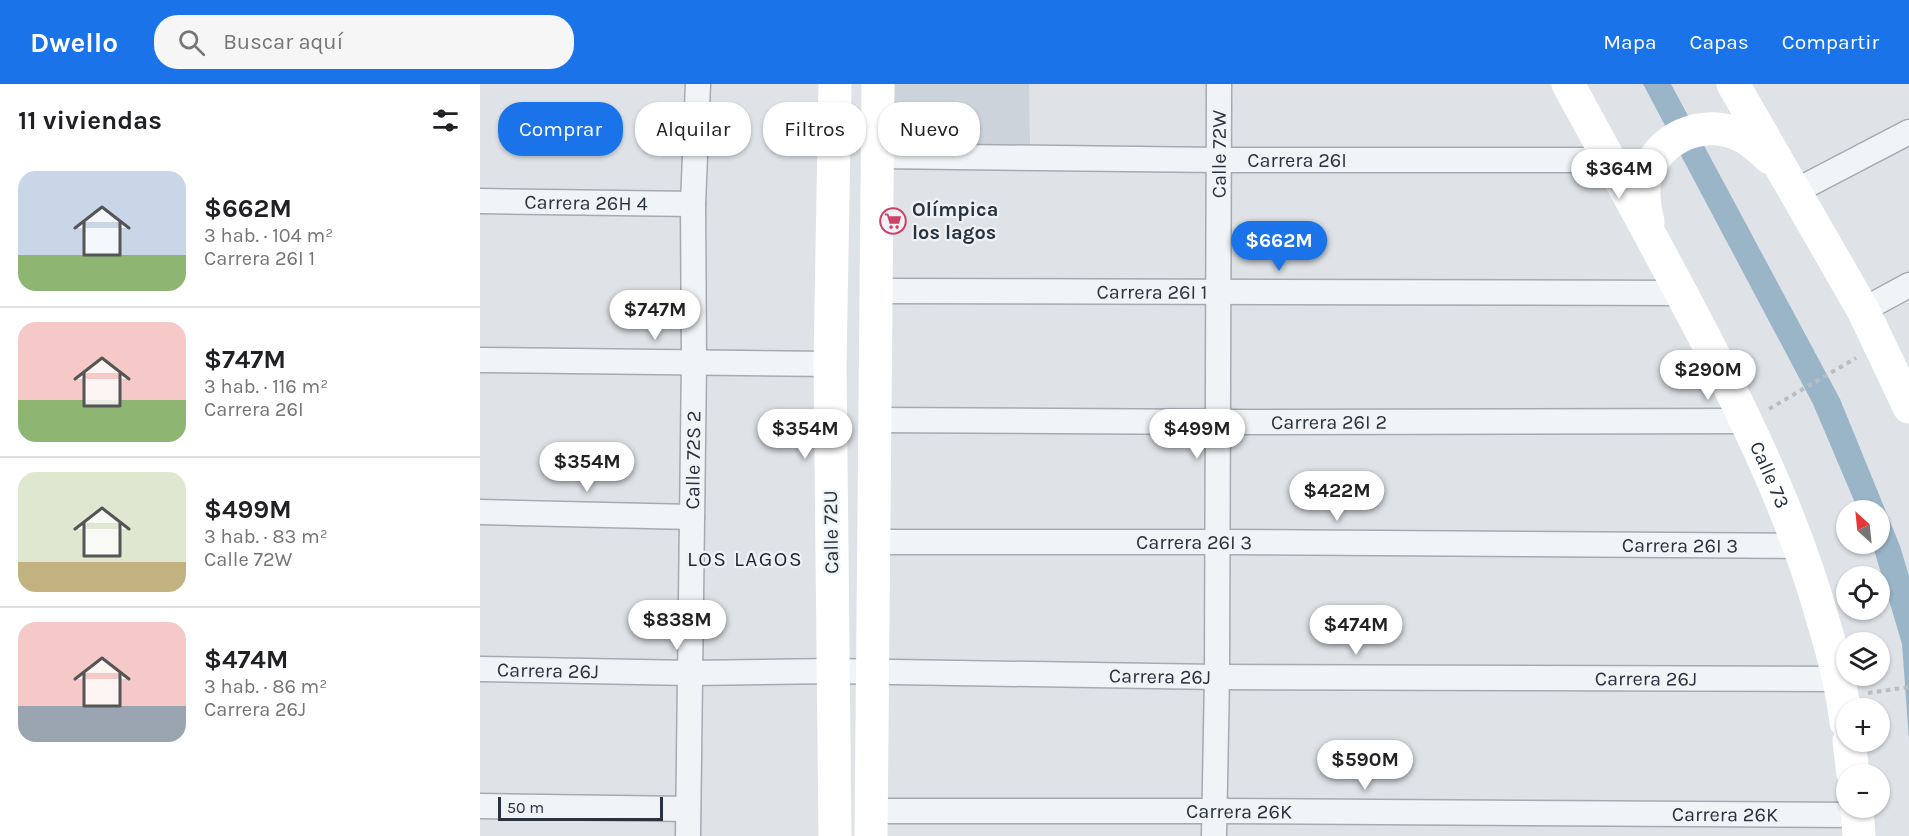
<!DOCTYPE html>
<html lang="es">
<head>
<meta charset="utf-8">
<style>
  body { margin:0; font-family:Karla,sans-serif; background:#f6f6f6; color:#202124; height:100vh; display:flex; flex-direction:column; font-size:22px; white-space:nowrap }
  * { box-sizing:border-box; margin:0 }
  p { font-size:20px; color:#757577 }
  .icon { flex:none; width:33px; height:33px; fill:none; stroke:currentColor; stroke-width:2; stroke-linecap:round; stroke-linejoin:round }
  .map { position:relative; flex:1; overflow:hidden }
  .details { display:flex; flex-direction:column; background:#fff; width:480px }
  .details>* { flex:none }
  .top-card { position:absolute; left:18px; top:18px; width:570px; height:54px; display:flex; gap:12px }
  .needle { width:39px; rotate:333deg }
  .tools { position:absolute; left:1356px; top:416px; display:grid; gap:12px }
  .tools a { display:grid; place-items:center; width:54px; height:54px; border-radius:50%; background:#fff; box-shadow:0 2px 4px #0004; font-size:30px }
  .scale { position:absolute; left:18px; bottom:15px; width:165px; box-sizing:border-box; padding-left:6px; border:3px solid #28333f; border-top:0; font-size:16px; line-height:21px; white-space:nowrap; color:#28333f; -webkit-text-stroke:4px #eef2f6; paint-order:stroke }
  .price { position:absolute; translate:-50% -51px; padding:0 14px; border-radius:21px; background:#fff; color:#222; font-size:20px; line-height:39px; filter:drop-shadow(0 2px 3px #0008) }
  .price::after { content:''; position:absolute; left:50%; top:36px; width:18px; height:14px; margin-left:-9px; background:inherit; clip-path:polygon(0 0,100% 0,50% 100%) }
  .price.on { background:#1a73e8; color:#fff }
  ul { padding:0; list-style:none }
  li { display:flex; align-items:center; gap:18px; height:150px; padding:0 18px }
  li+li { border-top:2px solid #e0e0e0 }
  li span { display:grid; place-items:center; flex:none; width:168px; height:120px; border-radius:18px; color:#555 }
  li>.icon { margin-inline-start:auto }
  span .icon { width:72px; height:72px; fill:#fffc; stroke-width:1 }
  li b { font-size:26px }
  h2 { display:flex; justify-content:space-between; align-items:center; height:72px; padding:0 18px; font-size:26px }
  .pill { padding:0 21px; border-radius:24px; background:#fff; box-shadow:0 2px 4px #0004; font-size:21px; line-height:54px }
  .pill.on { background:#1a73e8; color:#fff }
  header { display:flex; align-items:center; gap:36px; box-sizing:border-box; height:84px; padding:0 30px; background:#1a73e8; color:#fff }
  header strong { font-size:28px }
  nav { display:flex; gap:33px; margin-inline-start:auto; font-size:21px }
  .search { width:420px; height:54px; background:#f6f6f6; display:flex; align-items:center; gap:15px; box-sizing:border-box; padding:0 21px; border-radius:24px; color:#757577; font-size:22px }
  main { display:flex; flex:1; min-height:0 }
  .map>svg:first-child { display:block }
  .built { fill:#cdd3da }
  .water { fill:#9ab5c8 }
  .lines { fill:none; stroke-linecap:round; stroke-linejoin:round }
  .street-casing { stroke:#a4abb2; stroke-width:27 }
  .path { stroke:#b9bec3; stroke-width:4; stroke-dasharray:4.5 4.5; stroke-linecap:butt }
  .street { stroke:#f1f4f6; stroke-width:24 }
  .secondary { stroke:#fff; stroke-width:33 }
  .labels { text-anchor:middle; dominant-baseline:central; stroke-width:4.5; stroke-linejoin:round; paint-order:stroke }
  .street-label { font-size:20px; fill:#28333f; stroke:#eef2f6 }
  .poi-label { font-size:20px; font-weight:bold; fill:#28333f; stroke:#eef2f6; text-anchor:start }
  .neighbourhood-label { font-size:21px; letter-spacing:1.5px; fill:#1a2430; stroke:#eef2f6 }
</style>
</head>
<body>
<header>
<strong>Dwello</strong>
<div class="search"><svg class="icon" aria-label="search" viewBox="0 0 24 24"><circle cx="10" cy="10" r="6"/><path d="M15 15l6 6"/></svg>Buscar aquí</div>
<nav><a>Mapa</a><a>Capas</a><a>Compartir</a></nav>
</header>
<main>
<section class="details">
<h2>11 viviendas<svg class="icon" aria-label="filters" viewBox="0 0 24 24"><path d="M4 7h16M4 17h16"/><circle cx="9" cy="7" r="2"/><circle cx="15" cy="17" r="2"/></svg></h2>
<ul>
<li><span style="background:linear-gradient(#c9d6e8 70%,#8fb573 0)"><svg class="icon" aria-label="home" viewBox="0 0 24 24"><path d="M3 11l9-7 9 7M6 9v11h12V9"/></svg></span><div><b>$662M</b><p>3 hab. · 104 m²</p><p>Carrera 26I 1</p></div></li>
<li><span style="background:linear-gradient(#f6c9c9 65%,#8fb573 0)"><svg class="icon" aria-label="home" viewBox="0 0 24 24"><path d="M3 11l9-7 9 7M6 9v11h12V9"/></svg></span><div><b>$747M</b><p>3 hab. · 116 m²</p><p>Carrera 26I</p></div></li>
<li><span style="background:linear-gradient(#dfe7d0 75%,#c2b280 0)"><svg class="icon" aria-label="home" viewBox="0 0 24 24"><path d="M3 11l9-7 9 7M6 9v11h12V9"/></svg></span><div><b>$499M</b><p>3 hab. · 83 m²</p><p>Calle 72W</p></div></li>
<li><span style="background:linear-gradient(#f6c9c9 70%,#9aa5b1 0)"><svg class="icon" aria-label="home" viewBox="0 0 24 24"><path d="M3 11l9-7 9 7M6 9v11h12V9"/></svg></span><div><b>$474M</b><p>3 hab. · 86 m²</p><p>Carrera 26J</p></div></li>
</ul>
</section>
<div class="map">
<svg width="1429" height="752" viewBox="0 0 1429 752">
  <rect width="100%" height="100%" fill="#dfe3e8"/>
  <path class="built" d="M414,0H549L550,60L415,62Z"/>
  <path class="water" d="M1163,0H1191L1360,315L1420,462L1429,492V656L1422,560L1392,459H1400V426H1378L1333,320Z"/>
  <g class="lines">
    <g class="street-casing">
      <g id="street">
        <path id="s1" d="M397,72L739,76H1129"/>
        <path d="M1314,108L1429,48"/>
        <path id="s2" d="M0,117L213,120"/>
        <path id="s3" d="M396,207L1201,209"/>
        <path d="M1383,226L1429,201"/>
        <path d="M0,276L350,280"/>
        <path id="s4" d="M395,336L738,338L1267,337"/>
        <path d="M0,428L212,433"/>
        <path id="s5" d="M394,458H738L1320,462"/>
        <path id="s6" d="M0,585L210,589L352,587L737,593L1360,595"/>
        <path d="M0,722L208,725"/>
        <path id="s7" d="M391,727H734L1378,731"/>
        <path id="s8" d="M208,752L214,278L213,120L218,0"/>
        <path id="s9" d="M734,752L737,593L739,0"/>
      </g>
    </g>
    <path class="path" d="M1289,325L1376,274
      M1388,609L1429,603"/>
    <use href="#street" class="street"/>
    <g class="secondary">
      <path id="s10" d="M1088,0C1135,86 1183,173 1228,260C1274,351 1317,442 1344,540C1354,573 1362,604 1366,638"/>
      <path d="M1253,0L1383,226L1429,323"/>
      <path d="M1168,138C1165,125 1162,110 1165,97C1174,55 1222,33 1260,51C1272,56 1281,66 1290,74"/>
      <path d="M1369,657L1373,690"/>
      <path d="M1377,723L1379,752"/>
      <path d="M355,752L350,280L355,0"/>
      <path d="M391,752L398,0"/>
    </g>
  </g>
  <defs>
    <g id="supermarket-ring" transform="scale(1.35)"><circle r="9.5" fill="#eef2f6" stroke="#cd4366" stroke-width="1.5"/><path d="M-6-5.5h2.5l.6 2H6L4.5 2H-2.5L-4.4-4H-6ZM-1.5 3.2a1.3 1.3 0 1 0 .1 0ZM3 3.2a1.3 1.3 0 1 0 .1 0Z" fill="#cd4366"/></g>
  </defs>
  <g fill-rule="evenodd">
    <use href="#supermarket-ring" x="413" y="137"/>
  </g>
  <g class="labels">
    <g class="street-label">
      <text stroke="none"><textPath href="#s9" startOffset="682">Calle 72W</textPath></text>
      <text stroke="none"><textPath href="#s1" startOffset="420">Carrera 26I</textPath></text>
      <text stroke="none"><textPath href="#s2" startOffset="106">Carrera 26H 4</textPath></text>
      <text stroke="none"><textPath href="#s3" startOffset="276">Carrera 26I 1</textPath></text>
      <text stroke="none"><textPath href="#s4" startOffset="454">Carrera 26I 2</textPath></text>
      <text stroke="none"><textPath href="#s8" startOffset="376">Calle 72S 2</textPath></text>
      <text stroke="none"><textPath href="#s10" startOffset="440">Calle 73</textPath></text>
      <text transform="translate(351 448) rotate(-91)">Calle 72U</text>
      <text stroke="none"><textPath href="#s5" startOffset="320">Carrera 26I 3</textPath></text>
      <text stroke="none"><textPath href="#s5" startOffset="806">Carrera 26I 3</textPath></text>
      <text stroke="none"><textPath href="#s6" startOffset="68">Carrera 26J</textPath></text>
      <text stroke="none"><textPath href="#s6" startOffset="680">Carrera 26J</textPath></text>
      <text stroke="none"><textPath href="#s6" startOffset="1166">Carrera 26J</textPath></text>
      <text stroke="none"><textPath href="#s7" startOffset="368">Carrera 26K</textPath></text>
      <text stroke="none"><textPath href="#s7" startOffset="854">Carrera 26K</textPath></text>
    </g>
    <g class="poi-label">
      <text x="432" y="125">Olímpica<tspan x="432" dy="23">los lagos</tspan></text>
    </g>
    <g class="neighbourhood-label">
      <text x="265" y="475">LOS LAGOS</text>
    </g>
  </g>
</svg>
<div class="tools">
<a><svg class="needle" viewBox="-14 -14 28 28"><path d="M0-13l5 13h-10z" fill="#e53935"/><path d="M0 13l5-13h-10z" fill="#757577"/></svg></a>
<a><svg class="icon" aria-label="locate" viewBox="0 0 24 24"><circle cx="12" cy="12" r="6"/><path d="M12 2v4M12 18v4M2 12h4M18 12h4"/></svg></a>
<a><svg class="icon" aria-label="layers" viewBox="0 0 24 24"><path d="M12 4l9 5-9 5-9-5zM3 14l9 5 9-5"/></svg></a>
<a>+</a>
<a>−</a>
</div>
<div class="scale">50 m</div>
<b class="price" style="left:1139px;top:116px">$364M</b>
<b class="price on" style="left:799px;top:188px">$662M</b>
<b class="price" style="left:175px;top:257px">$747M</b>
<b class="price" style="left:1228px;top:317px">$290M</b>
<b class="price" style="left:325px;top:376px">$354M</b>
<b class="price" style="left:717px;top:376px">$499M</b>
<b class="price" style="left:107px;top:409px">$354M</b>
<b class="price" style="left:857px;top:438px">$422M</b>
<b class="price" style="left:197px;top:567px">$838M</b>
<b class="price" style="left:876px;top:572px">$474M</b>
<b class="price" style="left:885px;top:707px">$590M</b>
<div class="top-card">
<a class="pill on">Comprar</a>
<a class="pill">Alquilar</a>
<a class="pill">Filtros</a>
<a class="pill">Nuevo</a>
</div>
</div>
</main>
</body>
</html>
